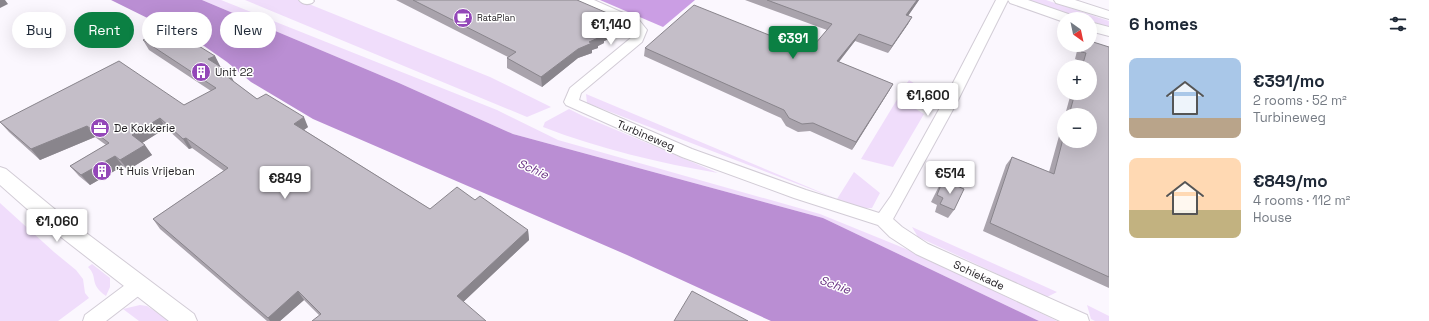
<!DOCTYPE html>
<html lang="en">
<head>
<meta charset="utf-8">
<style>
  body { margin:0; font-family:"Space Grotesk",sans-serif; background:#f6f6f7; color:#1f2937; height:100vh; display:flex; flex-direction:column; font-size:15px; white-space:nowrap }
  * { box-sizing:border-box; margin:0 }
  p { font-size:13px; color:#747a83 }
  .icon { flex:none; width:22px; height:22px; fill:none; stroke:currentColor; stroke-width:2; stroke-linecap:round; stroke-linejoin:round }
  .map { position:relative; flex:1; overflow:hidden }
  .side { display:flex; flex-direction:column; background:#fff; width:320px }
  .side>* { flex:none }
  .banner { position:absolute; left:12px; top:12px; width:380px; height:36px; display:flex; gap:8px }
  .needle { width:26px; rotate:147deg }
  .buttons { position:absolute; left:1057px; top:12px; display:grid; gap:8px }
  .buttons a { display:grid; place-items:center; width:40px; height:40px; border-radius:50%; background:#fff; box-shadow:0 4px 16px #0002; font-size:20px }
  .price { position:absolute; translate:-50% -34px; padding:0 9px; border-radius:4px; background:#fff; color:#222; font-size:13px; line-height:26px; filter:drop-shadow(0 1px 2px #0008) }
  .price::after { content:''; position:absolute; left:50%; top:24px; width:12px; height:9px; margin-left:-6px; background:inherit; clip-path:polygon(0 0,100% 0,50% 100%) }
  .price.selected { background:#0b8043; color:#fff }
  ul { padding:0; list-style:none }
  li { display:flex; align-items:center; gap:12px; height:100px; padding:0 20px }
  li span { display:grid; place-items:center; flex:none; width:112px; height:80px; border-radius:8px; color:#555 }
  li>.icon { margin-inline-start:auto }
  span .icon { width:48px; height:48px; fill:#fffc; stroke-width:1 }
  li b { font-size:17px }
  h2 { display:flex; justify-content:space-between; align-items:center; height:48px; padding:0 20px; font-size:17px }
  .pill { padding:0 14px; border-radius:18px; background:#fff; box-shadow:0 4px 16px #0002; font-size:14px; line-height:36px }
  .pill.selected { background:#0b8043; color:#fff }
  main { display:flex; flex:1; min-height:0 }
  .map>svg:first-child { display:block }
  .green { fill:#f0ddfb }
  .forest { fill:#cb9ee4 }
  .water { fill:#ba8ed3 }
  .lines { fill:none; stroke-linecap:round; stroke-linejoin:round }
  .minor-casing { stroke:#d2ccd6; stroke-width:2 }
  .tertiary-casing { stroke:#d2ccd6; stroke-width:2 }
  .minor { fill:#fff; fill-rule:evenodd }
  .tertiary { fill:#fff; fill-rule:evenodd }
  .wall { fill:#a9a3ac }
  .shaded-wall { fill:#89858c }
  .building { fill:#c4bec8; stroke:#89858c }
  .labels { text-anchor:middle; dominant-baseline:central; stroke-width:3; stroke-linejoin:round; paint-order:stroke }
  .far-poi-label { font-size:9px; fill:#242125; stroke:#fff; text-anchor:start }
  .poi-label { font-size:11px; fill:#242125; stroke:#fff; text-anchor:start }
  .street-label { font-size:11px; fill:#242125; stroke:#fff }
  .water-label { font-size:12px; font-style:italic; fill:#683083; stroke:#fff }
</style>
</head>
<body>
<main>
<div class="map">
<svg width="1109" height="321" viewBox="0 0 1109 321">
  <rect width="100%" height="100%" fill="#fbf7fe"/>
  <path class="green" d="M202,0H221L497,110L558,140L820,214L911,251L1057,321H1039L823,218L513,134L399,83Z
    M245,0H299L490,77L551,107L527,117Z
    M1026,0H1046L1109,21V27L1090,21V19L1049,10Z
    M909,80L934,96L930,102L905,86Z
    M586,94L837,199L854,172L880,193L872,208H860L587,103Z
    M898,98L924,114L893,167L861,159Z
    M569,109L583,116L718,173C659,163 600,149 543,127L545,122Z
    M0,203L54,252L76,270L83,279L85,293L89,298L58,321H0Z
    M912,227L1057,292L1047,297L918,237Z
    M92,264L110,278V287L106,296C88,283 99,278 88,267Z
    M140,305L147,306L170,321H139L123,309Z
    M1087,305L1109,316V321H1095L1091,319Z"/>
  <path class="forest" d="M600,0H695L663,27Z"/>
  <path class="water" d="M111,0H202L399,83L513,134L823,218L1039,321H771L627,255L313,119L251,82L227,62L204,46Z"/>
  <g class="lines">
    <g class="minor-casing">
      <path id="minor" d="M299,0H313L314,1L312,3C307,5 302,4 299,0Z
        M578,0H594L639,20L647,30L642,42L581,93L579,100L692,149L806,190L879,213L891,196L942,104L996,0H1008L956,104L893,219L902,227L928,244L1087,315L1089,321H1060L916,254L890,237L878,225L794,198L682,157L566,105L564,102L570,88L632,37L635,30L631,24L580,2Z
        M139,277L145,279L148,285L145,291L106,321H83L85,315L133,279Z"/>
    </g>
    <g class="tertiary-casing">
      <path id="tertiary" d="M1008,0H1028L1074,16L1076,19H1064V22L1010,3Z
        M1054,0H1075L1109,11V19L1056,3Z
        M1090,22L1109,27V36L1090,31Z
        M0,167L6,169L57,211L194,314L197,321H169L43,223L0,185Z"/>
    </g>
    <use href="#minor" class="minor"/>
    <use href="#tertiary" class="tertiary"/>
  </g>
  <path class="wall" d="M396,0H577L627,32L604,41V43L598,46V48L592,50V53L578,58L542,87L507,68V58L508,57Z
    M745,0H919L908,16L912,17L908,24L888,53L855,41L839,62L893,84L889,91L852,150L810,131L798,132L786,126L781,118L644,56L645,48L809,51L827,30Z
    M143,40L215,56L220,66H219L229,72L234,82L257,99L308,127L304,130L430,209L475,200L528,230L529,240L463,302L319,315L304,300L280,321H267L160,229L153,219L224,171L192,148L189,149L166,128L142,143L152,155L128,170L123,166L90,185L79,176L70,166L106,145L95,137L40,160L9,132L0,122L184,105L211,91L149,50Z
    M1080,45H1090L1109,47V288L983,231L1006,165L1012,157L1049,172L1064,118V141L1090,115H1065L1071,93H1090V67H1078L1080,61L1075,59L1078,47Z
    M943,180L954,210L948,218L935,212L937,205L931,202L938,188Z"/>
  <path class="shaded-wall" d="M0,0H5L8,4L0,8Z
    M917,0H919L903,23L906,15Z
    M912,17L908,24L888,53L892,46Z
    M628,22L627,32L604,41V43L598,46V48L592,50V53L578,58L542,87L541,77L578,49L589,42L602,32Z
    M859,34L855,41L833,69L837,61Z
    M215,56L220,66L213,69L208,59Z
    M229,72L234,82L225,75Z
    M893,84L889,91L852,150L856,142Z
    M304,117L308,127L298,134L294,124Z
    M160,118L166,128L139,145L132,135Z
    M87,126L95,137L40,160L31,149Z
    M186,138L192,148L189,149L183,139Z
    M145,145L152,155L128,170L120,160Z
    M115,156L123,166L90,185L81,175Z
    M528,230L529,240L459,306L457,296Z
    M298,291L304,300L280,321H270L268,318Z"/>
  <path class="building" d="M413,0H577L628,22L602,32L605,33L596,37L598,38L589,42L592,43L578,49L541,77L507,58L516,52Z
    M767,0H917L906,15L912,17L892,46L859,34L837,61L893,84L856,142L813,123L802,124L789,118L784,110L645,48L694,5L809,51L832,24Z
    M168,27L215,56L208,59L229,72L225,75L257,99L266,94L304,117L294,124L430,209L457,187L475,200L480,196L528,230L457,296L486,321H312L321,314L298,291L268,318L153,219L228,168L186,138L183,139L160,118L132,135L145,145L120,160L115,156L81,175L70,166L109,143L87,126L31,149L0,122L119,61L184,105L216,88L143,40Z
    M1090,41L1109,47V277L990,223L1012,157L1054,174L1064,135V141H1090V115H1069L1075,93H1090V67H1082L1086,53L1081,52L1083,45H1090Z
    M943,180L964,189L954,210L940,204L943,198L937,195Z
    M692,291L748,321H674Z"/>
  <defs>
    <g id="cafe-disc" transform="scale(1)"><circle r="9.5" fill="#9347b8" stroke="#fff"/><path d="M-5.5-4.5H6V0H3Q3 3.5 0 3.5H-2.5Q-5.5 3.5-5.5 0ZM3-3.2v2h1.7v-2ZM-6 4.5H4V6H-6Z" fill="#fff"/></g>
    <g id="building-disc" transform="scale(1)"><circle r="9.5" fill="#9347b8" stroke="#fff"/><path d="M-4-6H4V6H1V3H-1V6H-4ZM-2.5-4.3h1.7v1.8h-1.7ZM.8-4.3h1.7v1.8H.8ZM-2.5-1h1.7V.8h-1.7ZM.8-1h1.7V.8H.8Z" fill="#fff"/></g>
    <g id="office-disc" transform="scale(1)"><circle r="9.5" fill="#9347b8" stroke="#fff"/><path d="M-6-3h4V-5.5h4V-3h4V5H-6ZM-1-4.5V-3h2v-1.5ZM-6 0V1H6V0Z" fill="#fff"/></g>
  </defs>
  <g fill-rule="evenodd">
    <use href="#cafe-disc" x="463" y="18"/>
    <use href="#building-disc" x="201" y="72"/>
    <use href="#office-disc" x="100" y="128"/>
    <use href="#building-disc" x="102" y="171"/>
  </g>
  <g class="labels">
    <g class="far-poi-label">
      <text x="477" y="18">RataPlan</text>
    </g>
    <g class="poi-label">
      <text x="215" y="72">Unit 22</text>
      <text x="114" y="128">De Kokkerie</text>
      <text x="116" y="171">'t Huis Vrijeban</text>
    </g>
    <g class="street-label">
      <text transform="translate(646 135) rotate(23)">Turbineweg</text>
      <text transform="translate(979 275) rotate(25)">Schiekade</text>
    </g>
    <g class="water-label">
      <text transform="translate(533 169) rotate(24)">Schie</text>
      <text transform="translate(835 285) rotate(20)">Schie</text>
    </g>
  </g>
</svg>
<div class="buttons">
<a><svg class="needle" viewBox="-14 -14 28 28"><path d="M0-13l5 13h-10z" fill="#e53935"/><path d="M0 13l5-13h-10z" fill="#747a83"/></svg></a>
<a>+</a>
<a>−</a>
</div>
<b class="price" style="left:611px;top:46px">€1,140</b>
<b class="price selected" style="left:793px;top:60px">€391</b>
<b class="price" style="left:928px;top:117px">€1,600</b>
<b class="price" style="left:950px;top:195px">€514</b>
<b class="price" style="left:285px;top:200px">€849</b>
<b class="price" style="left:57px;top:243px">€1,060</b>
<div class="banner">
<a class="pill">Buy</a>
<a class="pill selected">Rent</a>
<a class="pill">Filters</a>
<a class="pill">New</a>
</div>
</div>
<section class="side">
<h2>6 homes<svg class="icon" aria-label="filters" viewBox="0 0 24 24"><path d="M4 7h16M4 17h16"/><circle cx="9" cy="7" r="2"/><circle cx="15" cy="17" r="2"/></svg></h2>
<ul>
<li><span style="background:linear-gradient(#a9c7e8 75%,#b9a48a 0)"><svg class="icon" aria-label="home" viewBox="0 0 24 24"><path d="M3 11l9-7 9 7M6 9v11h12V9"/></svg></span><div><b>€391/mo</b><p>2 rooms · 52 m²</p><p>Turbineweg</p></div></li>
<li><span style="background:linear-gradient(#ffd9b3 65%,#c2b280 0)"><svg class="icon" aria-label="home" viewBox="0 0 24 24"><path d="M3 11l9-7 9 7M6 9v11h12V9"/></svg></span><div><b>€849/mo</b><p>4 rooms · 112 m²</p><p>House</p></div></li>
</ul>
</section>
</main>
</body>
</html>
